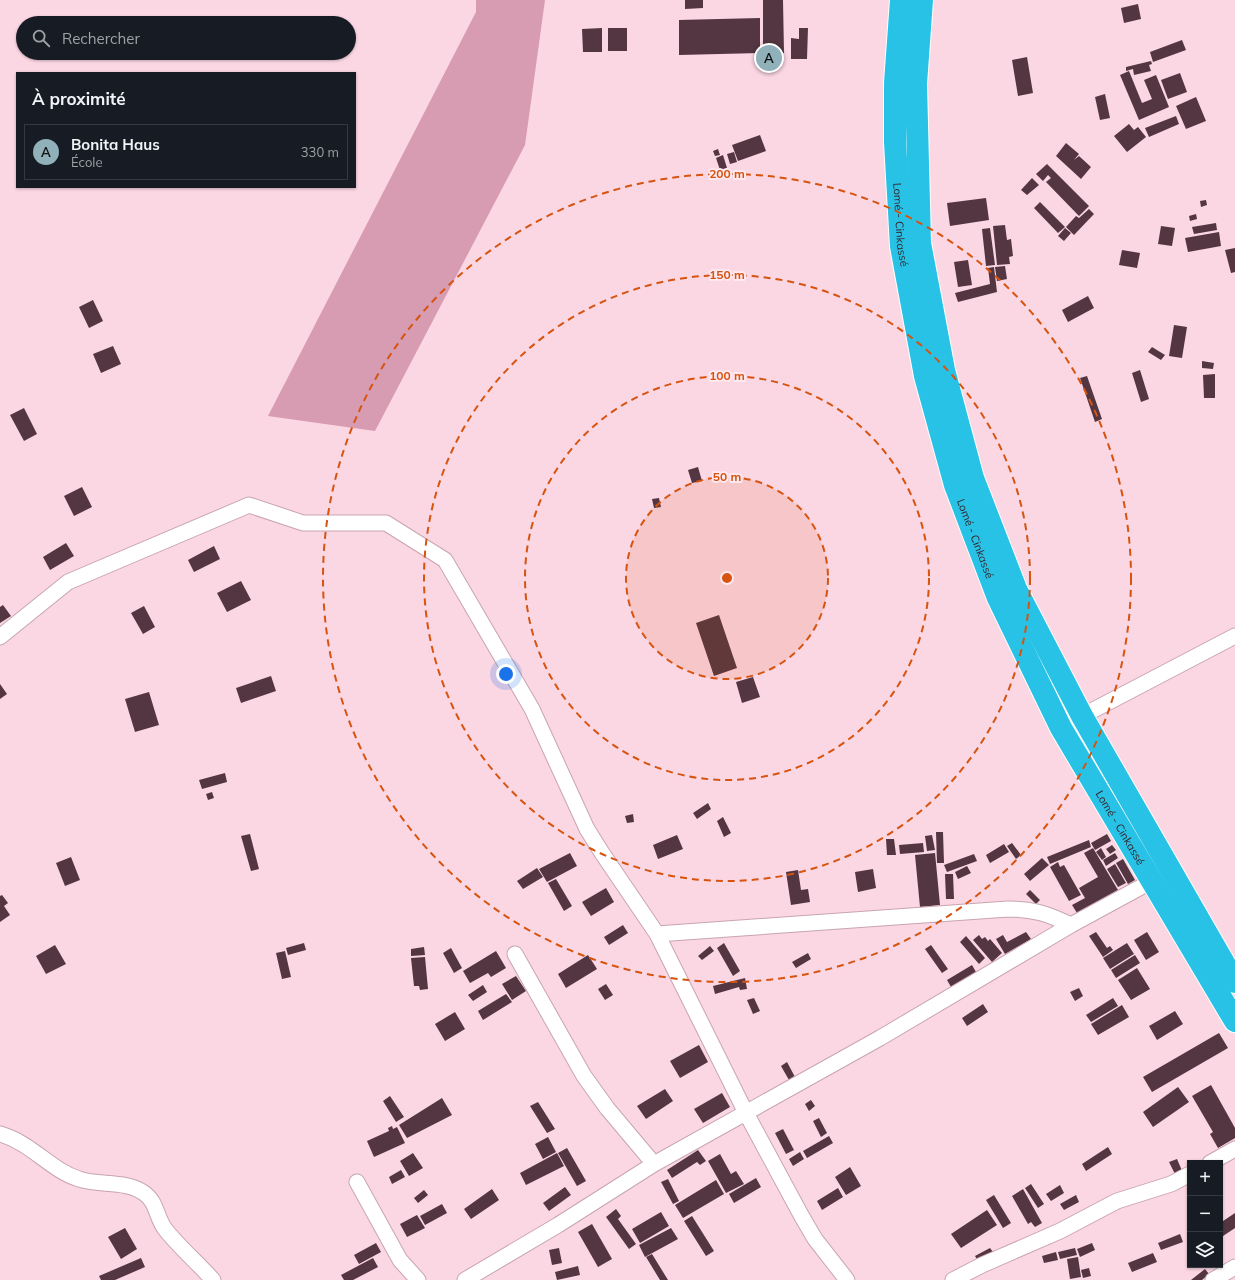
<!DOCTYPE html>
<html lang="fr">
<head>
<meta charset="utf-8">
<style>
	:root { --surface:#171b24; --page:#20242c; --text:#f1f3f6; --muted:#9ea1a6; --line:#363941; --accent:#90b0ba }
	body { margin:0; font-family:Mulish,sans-serif; background:var(--page); color:var(--text) }
	.controls { position:absolute; right:12px; bottom:12px; display:grid; overflow:hidden; border-radius:0px; box-shadow:0 1px 3px #0004 }
	.controls button { width:36px; height:36px; display:grid; place-items:center; padding:0; border:0; border-bottom:1px solid var(--line); background:var(--surface); color:var(--text); font:20px sans-serif }
	.you { position:absolute; left:506px; top:674px; width:14px; height:14px; margin:-10px; border:3px solid #fff; border-radius:50%; background:#1a73e8; box-shadow:0 0 0 6px #1a73e833 }
	.badge { display:grid; place-items:center; width:26px; height:26px; border-radius:50%; background:var(--accent); color:#111; font-size:13px; font-weight:700 }
	.pin { position:absolute; translate:-50% -50%; border:2px solid #fff; box-shadow:0 1px 4px #0006 }
	.list { margin:0; padding:0; list-style:none }
	h2 { display:flex; justify-content:space-between; align-items:center; height:52px; margin:0; padding:0 16px; font-size:17px }
	h2 small { font-size:13px; font-weight:400; color:var(--muted) }
	.list li { display:grid; grid-template-columns:26px 1fr auto; gap:12px; align-items:center; box-sizing:border-box; height:56px; margin:0 8px 8px; padding:0 8px; border:1px solid var(--line); border-radius:0px }
	.list b { display:block; font-size:15px; white-space:nowrap }
	.list p { margin:0; font-size:13px; white-space:nowrap; color:var(--muted) }
	.list em { font-size:13px; font-style:normal; color:var(--muted) }
	.icon { flex:none; width:22px; height:22px; fill:none; stroke:currentColor; stroke-width:2; stroke-linecap:round; stroke-linejoin:round }
	.map { position:relative; flex:none; width:1235px; height:1280px; overflow:hidden }
	.search { position:absolute; background:var(--surface); box-shadow:0 1px 3px #0004; left:16px; top:16px; width:340px; height:44px; display:flex; align-items:center; gap:10px; box-sizing:border-box; padding:0 14px; border-radius:22px; color:var(--muted); font-size:15px }
	.panel { position:absolute; background:var(--surface); box-shadow:0 1px 3px #0004; left:16px; top:72px; width:340px; height:116px; border-radius:0px }
	.map>svg:first-child { display:block }
	.forest { fill:#d79bb2 }
	.building { fill:#533641 }
	.lines { fill:none; stroke-linecap:round; stroke-linejoin:round }
	.street-casing { stroke:#c8a5b1; stroke-width:17 }
	.highway-casing { stroke:#fff; stroke-width:24 }
	.street { stroke:#fff; stroke-width:15 }
	.highway { stroke:#28c2e6; stroke-width:22 }
	.ring { fill:none; stroke:#d6540f; stroke-width:2; stroke-dasharray:7 5 }
	.labels { text-anchor:middle; dominant-baseline:central; stroke-width:4; stroke-linejoin:round; paint-order:stroke }
	.street-label { font-size:11px; fill:#34262b; stroke:#ffe8ef }
	.centre { fill:#d6540f; stroke:#ffe8ef; stroke-width:2 }
	.ring-label { font-size:12px; text-anchor:middle; font-weight:bold; fill:#d6540f; stroke:#ffe8ef; stroke-width:4; stroke-linejoin:round; paint-order:stroke }
</style>
</head>
<body>
<div class="map">
<svg width="1235" height="1280" viewBox="0 0 1235 1280">
	<rect width="100%" height="100%" fill="#fbd6e3"/>
	<path class="forest" d="M 476,0 L 545,0 L 525,145 L 375,431 L 268,416 L 476,12 Z"/>
	<path class="building" d="M 685,0 L 703,0 L 703,8 L 685,9 Z
		M 763,0 L 783,0 L 784,53 L 763,53 Z
		M 1138,4 L 1141,19 L 1124,23 L 1121,8 Z
		M 760,18 L 760,53 L 679,55 L 679,20 Z
		M 602,28 L 602,52 L 583,52 L 582,29 Z
		M 608,28 L 627,28 L 627,51 L 608,51 Z
		M 799,28 L 808,28 L 807,59 L 791,59 L 791,38 L 799,39 Z
		M 1182,40 L 1186,50 L 1153,62 L 1150,52 Z
		M 1027,57 L 1033,93 L 1018,96 L 1012,60 Z
		M 1151,61 L 1152,64 L 1149,65 L 1151,71 L 1134,75 L 1133,69 L 1126,71 L 1126,67 Z
		M 1129,71 L 1142,103 L 1152,99 L 1144,80 L 1156,75 L 1169,107 L 1139,120 L 1120,75 Z
		M 1180,73 L 1187,92 L 1168,99 L 1161,80 Z
		M 1105,94 L 1110,118 L 1100,120 L 1095,97 Z
		M 1196,97 L 1206,121 L 1186,129 L 1176,106 Z
		M 1176,116 L 1179,124 L 1149,137 L 1145,128 Z
		M 1129,124 L 1134,130 L 1138,127 L 1146,137 L 1127,152 L 1114,136 Z
		M 760,135 L 766,151 L 738,161 L 732,145 Z
		M 1066,143 L 1079,154 L 1074,160 L 1079,156 L 1091,167 L 1081,179 L 1056,156 Z
		M 718,149 L 720,155 L 715,156 L 713,151 Z
		M 734,152 L 737,162 L 730,164 L 727,154 Z
		M 723,155 L 727,168 L 720,170 L 716,158 Z
		M 1047,164 L 1089,206 L 1079,216 L 1046,182 L 1051,178 L 1048,175 L 1043,181 L 1036,174 Z
		M 1032,178 L 1039,185 L 1027,195 L 1021,190 Z
		M 986,198 L 989,220 L 950,226 L 947,203 Z
		M 1206,200 L 1207,205 L 1201,207 L 1200,201 Z
		M 1040,202 L 1065,227 L 1058,233 L 1034,208 Z
		M 1089,209 L 1094,214 L 1074,235 L 1066,227 L 1076,216 L 1079,218 Z
		M 1196,214 L 1197,219 L 1190,221 L 1189,216 Z
		M 1216,223 L 1217,230 L 1194,234 L 1192,227 Z
		M 1005,225 L 1007,240 L 1011,239 L 1013,256 L 1009,257 L 1010,264 L 997,265 L 993,226 Z
		M 1161,226 L 1175,228 L 1172,246 L 1158,244 Z
		M 990,228 L 995,265 L 986,266 L 982,229 Z
		M 1065,228 L 1071,233 L 1064,241 L 1058,236 Z
		M 1219,232 L 1221,246 L 1188,252 L 1185,238 Z
		M 1235,248 L 1235,272 L 1231,273 L 1225,250 Z
		M 1122,250 L 1140,253 L 1137,268 L 1119,265 Z
		M 968,260 L 972,285 L 958,287 L 954,262 Z
		M 1005,266 L 1007,279 L 997,281 L 995,267 Z
		M 994,267 L 997,292 L 958,302 L 955,293 L 990,284 L 988,268 Z
		M 1088,296 L 1094,308 L 1068,322 L 1062,310 Z
		M 93,300 L 103,321 L 89,328 L 79,307 Z
		M 1174,325 L 1187,327 L 1182,358 L 1169,356 Z
		M 113,346 L 121,364 L 101,373 L 93,354 Z
		M 1152,347 L 1165,355 L 1161,360 L 1148,352 Z
		M 1202,361 L 1214,363 L 1213,369 L 1202,368 Z
		M 1140,370 L 1149,399 L 1141,402 L 1132,373 Z
		M 1215,374 L 1215,398 L 1204,398 L 1203,375 Z
		M 1087,376 L 1102,419 L 1095,422 L 1080,378 Z
		M 24,408 L 37,434 L 24,441 L 10,415 Z
		M 698,467 L 702,481 L 692,483 L 688,470 Z
		M 82,487 L 92,507 L 74,516 L 64,496 Z
		M 659,498 L 661,507 L 654,508 L 652,499 Z
		M 66,543 L 74,556 L 50,570 L 43,557 Z
		M 214,546 L 220,559 L 194,572 L 188,560 Z
		M 241,581 L 251,600 L 227,612 L 217,593 Z
		M 3,605 L 11,616 L 0,623 L 0,607 Z
		M 144,606 L 155,627 L 143,634 L 131,613 Z
		M 719,615 L 737,668 L 714,676 L 696,623 Z
		M 271,676 L 276,691 L 241,703 L 236,688 Z
		M 753,677 L 760,697 L 742,703 L 736,682 Z
		M 0,684 L 7,694 L 0,699 Z
		M 149,692 L 159,725 L 135,732 L 125,699 Z
		M 225,773 L 227,782 L 202,789 L 199,780 Z
		M 212,792 L 214,798 L 208,800 L 206,794 Z
		M 708,803 L 711,809 L 697,819 L 693,813 Z
		M 633,814 L 634,822 L 627,823 L 625,816 Z
		M 723,817 L 731,833 L 724,837 L 717,821 Z
		M 936,832 L 943,832 L 944,863 L 937,863 Z
		M 250,834 L 259,869 L 251,871 L 241,836 Z
		M 1107,834 L 1111,841 L 1095,850 L 1091,843 Z
		M 677,835 L 683,849 L 658,859 L 653,845 Z
		M 932,835 L 935,850 L 927,851 L 925,836 Z
		M 886,839 L 894,839 L 896,855 L 887,855 Z
		M 1089,840 L 1091,847 L 1050,864 L 1047,857 Z
		M 923,843 L 924,852 L 900,854 L 899,845 Z
		M 1012,843 L 1021,855 L 1016,859 L 1007,846 Z
		M 1004,844 L 1009,852 L 990,863 L 986,855 Z
		M 1112,845 L 1116,850 L 1110,854 L 1106,849 Z
		M 1093,848 L 1118,890 L 1077,913 L 1072,905 L 1085,898 L 1079,888 L 1098,877 L 1084,853 Z
		M 1101,848 L 1106,857 L 1102,860 L 1096,852 Z
		M 570,853 L 577,866 L 547,882 L 539,869 Z
		M 935,853 L 940,905 L 920,907 L 915,855 Z
		M 1115,853 L 1118,858 L 1106,866 L 1103,860 Z
		M 974,854 L 977,861 L 947,872 L 944,865 Z
		M 71,857 L 80,880 L 65,886 L 56,863 Z
		M 1042,858 L 1049,865 L 1030,881 L 1024,874 Z
		M 1123,859 L 1135,880 L 1128,884 L 1116,863 Z
		M 1058,862 L 1060,867 L 1064,865 L 1081,895 L 1069,901 L 1050,867 Z
		M 1115,864 L 1126,883 L 1118,887 L 1107,869 Z
		M 967,866 L 971,873 L 958,879 L 955,872 Z
		M 537,868 L 543,877 L 523,889 L 517,881 Z
		M 873,869 L 876,888 L 858,892 L 855,872 Z
		M 798,870 L 801,890 L 808,889 L 810,902 L 791,905 L 786,872 Z
		M 945,874 L 953,874 L 954,899 L 946,899 Z
		M 556,879 L 572,906 L 564,911 L 548,883 Z
		M 606,888 L 614,902 L 591,916 L 582,902 Z
		M 1030,890 L 1040,900 L 1036,904 L 1026,894 Z
		M 2,895 L 8,903 L 4,906 L 10,915 L 0,922 L 0,896 Z
		M 623,925 L 628,933 L 609,945 L 604,937 Z
		M 1026,932 L 1031,939 L 1005,954 L 996,939 L 1003,935 L 1007,942 Z
		M 1096,932 L 1107,948 L 1110,946 L 1113,950 L 1103,957 L 1089,936 Z
		M 1147,932 L 1159,952 L 1146,960 L 1134,940 Z
		M 979,935 L 982,939 L 985,937 L 988,941 L 990,939 L 1002,953 L 992,962 L 973,940 Z
		M 966,936 L 985,958 L 979,964 L 960,942 Z
		M 304,943 L 306,950 L 288,955 L 286,948 Z
		M 724,943 L 740,971 L 733,976 L 717,948 Z
		M 1127,943 L 1134,954 L 1110,969 L 1103,958 Z
		M 55,945 L 66,964 L 46,974 L 36,956 Z
		M 931,945 L 948,969 L 942,973 L 925,949 Z
		M 710,946 L 714,951 L 702,960 L 698,956 Z
		M 424,947 L 425,955 L 411,956 L 411,949 Z
		M 451,948 L 462,968 L 454,973 L 443,953 Z
		M 285,951 L 291,977 L 282,979 L 276,953 Z
		M 496,951 L 506,968 L 491,977 L 488,973 L 470,983 L 463,971 Z
		M 808,953 L 811,959 L 796,968 L 792,962 Z
		M 588,955 L 597,969 L 566,988 L 558,974 Z
		M 1135,955 L 1140,963 L 1116,978 L 1111,970 Z
		M 425,957 L 428,989 L 420,990 L 419,986 L 414,986 L 411,958 Z
		M 972,965 L 976,972 L 951,987 L 947,980 Z
		M 1137,968 L 1150,989 L 1131,1000 L 1118,980 Z
		M 516,976 L 526,991 L 512,1000 L 502,984 Z
		M 745,978 L 747,989 L 740,990 L 739,987 L 715,994 L 713,986 Z
		M 606,984 L 613,995 L 605,1000 L 598,989 Z
		M 483,985 L 487,992 L 473,1001 L 468,995 Z
		M 1079,988 L 1083,996 L 1075,1001 L 1070,992 Z
		M 506,994 L 512,1002 L 483,1020 L 478,1011 Z
		M 754,998 L 760,1011 L 753,1014 L 747,1000 Z
		M 1113,998 L 1118,1006 L 1091,1022 L 1086,1015 Z
		M 983,1004 L 988,1012 L 967,1026 L 962,1018 Z
		M 1122,1005 L 1129,1017 L 1098,1035 L 1091,1024 Z
		M 1175,1011 L 1183,1024 L 1157,1040 L 1149,1026 Z
		M 455,1012 L 465,1029 L 445,1041 L 435,1024 Z
		M 1219,1033 L 1228,1048 L 1152,1092 L 1143,1077 Z
		M 699,1045 L 708,1062 L 680,1078 L 670,1061 Z
		M 787,1062 L 795,1077 L 789,1080 L 781,1066 Z
		M 1211,1085 L 1235,1128 L 1235,1138 L 1218,1148 L 1210,1134 L 1213,1132 L 1192,1096 Z
		M 1178,1087 L 1189,1102 L 1153,1127 L 1143,1112 Z
		M 665,1089 L 673,1101 L 646,1119 L 637,1106 Z
		M 722,1093 L 730,1107 L 703,1123 L 694,1109 Z
		M 390,1096 L 404,1117 L 396,1122 L 383,1101 Z
		M 442,1098 L 452,1115 L 407,1138 L 399,1125 Z
		M 811,1100 L 815,1106 L 809,1111 L 805,1104 Z
		M 538,1102 L 555,1129 L 547,1133 L 530,1106 Z
		M 819,1118 L 827,1133 L 821,1137 L 813,1121 Z
		M 392,1126 L 393,1129 L 397,1127 L 405,1143 L 374,1157 L 367,1141 L 389,1131 L 388,1128 Z
		M 783,1129 L 794,1150 L 786,1154 L 775,1133 Z
		M 829,1136 L 833,1143 L 807,1158 L 803,1151 Z
		M 548,1137 L 556,1152 L 543,1159 L 535,1144 Z
		M 1108,1147 L 1112,1154 L 1086,1171 L 1082,1164 Z
		M 567,1148 L 586,1181 L 577,1186 L 558,1153 Z
		M 698,1150 L 706,1161 L 700,1165 L 697,1162 L 672,1178 L 667,1170 Z
		M 800,1152 L 804,1159 L 793,1166 L 789,1159 Z
		M 413,1153 L 423,1168 L 409,1176 L 400,1161 Z
		M 557,1153 L 564,1166 L 526,1185 L 520,1173 Z
		M 720,1154 L 731,1174 L 736,1171 L 744,1184 L 726,1193 L 708,1161 Z
		M 1177,1159 L 1183,1173 L 1176,1176 L 1169,1162 Z
		M 850,1167 L 861,1186 L 846,1195 L 835,1177 Z
		M 401,1170 L 405,1177 L 392,1184 L 389,1177 Z
		M 756,1178 L 761,1187 L 734,1203 L 729,1194 Z
		M 668,1179 L 679,1201 L 673,1204 L 661,1182 Z
		M 716,1180 L 724,1194 L 683,1218 L 675,1205 Z
		M 1031,1184 L 1044,1204 L 1038,1208 L 1025,1188 Z
		M 1060,1185 L 1064,1193 L 1051,1201 L 1046,1194 Z
		M 565,1187 L 571,1195 L 549,1211 L 543,1203 Z
		M 838,1188 L 843,1197 L 822,1210 L 817,1201 Z
		M 492,1189 L 499,1200 L 471,1219 L 464,1209 Z
		M 1023,1189 L 1042,1223 L 1035,1227 L 1031,1222 L 1028,1224 L 1012,1196 Z
		M 424,1190 L 428,1195 L 418,1203 L 414,1198 Z
		M 994,1195 L 1011,1223 L 1003,1228 L 986,1200 Z
		M 1076,1195 L 1079,1202 L 1064,1210 L 1060,1204 Z
		M 442,1204 L 447,1213 L 425,1225 L 420,1216 Z
		M 616,1209 L 621,1216 L 618,1219 L 636,1244 L 629,1249 L 606,1217 Z
		M 987,1210 L 997,1225 L 961,1248 L 951,1234 Z
		M 661,1212 L 669,1226 L 640,1243 L 632,1229 Z
		M 1235,1213 L 1235,1228 L 1220,1238 L 1220,1223 Z
		M 417,1215 L 425,1228 L 407,1237 L 400,1224 Z
		M 692,1216 L 714,1251 L 706,1256 L 684,1221 Z
		M 592,1224 L 612,1259 L 598,1267 L 578,1232 Z
		M 125,1228 L 137,1249 L 121,1259 L 108,1237 Z
		M 671,1228 L 678,1239 L 645,1257 L 639,1245 Z
		M 1180,1234 L 1183,1242 L 1161,1250 L 1158,1243 Z
		M 376,1243 L 381,1252 L 359,1264 L 354,1255 Z
		M 1092,1243 L 1095,1250 L 1080,1257 L 1077,1249 Z
		M 559,1248 L 562,1263 L 552,1265 L 549,1250 Z
		M 990,1248 L 993,1252 L 978,1261 L 975,1256 Z
		M 1075,1248 L 1077,1255 L 1060,1259 L 1058,1252 Z
		M 1056,1252 L 1058,1260 L 1044,1263 L 1042,1256 Z
		M 1153,1253 L 1157,1262 L 1132,1272 L 1128,1263 Z
		M 652,1254 L 668,1280 L 660,1280 L 646,1257 Z
		M 1078,1257 L 1081,1277 L 1070,1279 L 1067,1259 Z
		M 141,1258 L 145,1267 L 115,1280 L 101,1280 L 99,1276 Z
		M 373,1258 L 378,1267 L 353,1280 L 344,1280 L 341,1275 Z
		M 578,1266 L 580,1275 L 557,1280 L 555,1272 Z
		M 1089,1268 L 1091,1276 L 1083,1278 L 1081,1270 Z
		M 1205,1269 L 1209,1274 L 1202,1280 L 1191,1280 Z"/>
	<g class="lines">
		<defs>
			<path id="street" d="M 0,637 L 68,582 L 249,505 L 303,523 L 386,523 L 445,560 L 532,709 L 587,829 L 602,853 L 657,934 L 746,1113 L 801,1215 L 815,1239 L 847,1280
				M 1082,716 L 1235,636
				M 657,934 L 1008,909 C 1034,909 1048,914 1071,925
				M 515,954 L 584,1076 L 607,1108 L 654,1164
				M 0,1134 C 32,1143 50,1170 79,1179 C 99,1186 126,1180 144,1193 C 157,1202 156,1217 165,1229 C 179,1247 198,1263 213,1280
				M 1210,1163 L 1235,1149
				M 357,1182 L 400,1260 L 418,1280
				M 465,1280 L 558,1225 L 654,1164 L 880,1038 L 1071,925 L 1152,881
				M 953,1280 L 982,1265 L 1060,1231 L 1117,1201 L 1171,1184 L 1190,1174
				M 1213,1280 L 1235,1267"/>
			<g id="highway">
				<path id="s1" d="M 901,0 L 895,83 L 895,142 L 901,246 L 925,376 L 955,485 L 998,598 L 1061,728 L 1235,1021"/>
				<path d="M 922,0 L 916,84 L 920,243 L 944,370 L 973,478 L 1016,589 L 1082,716 L 1235,982"/>
			</g>
		</defs>
		<use href="#street" class="street-casing"/>
		<use href="#highway" class="highway-casing"/>
		<use href="#street" class="street"/>
		<use href="#highway" class="highway"/>
	</g>
	<circle cx="727" cy="578" r="101" fill="#d6540f" fill-opacity=".12"/>
	<g class="ring">
		<circle cx="727" cy="578" r="101"/>
		<circle cx="727" cy="578" r="202"/>
		<circle cx="727" cy="578" r="303"/>
		<circle cx="727" cy="578" r="404"/>
	</g>
	<g class="labels">
		<g class="street-label">
			<text stroke="none"><textPath href="#s1" startOffset="225">Lomé - Cinkassé</textPath></text>
			<text stroke="none"><textPath href="#s1" startOffset="549">Lomé - Cinkassé</textPath></text>
			<text stroke="none"><textPath href="#s1" startOffset="873">Lomé - Cinkassé</textPath></text>
		</g>
	</g>
	<circle cx="727" cy="578" r="6" class="centre"/>
	<g class="ring-label">
		<text x="727" y="178">200 m</text>
		<text x="727" y="279">150 m</text>
		<text x="727" y="380">100 m</text>
		<text x="727" y="481">50 m</text>
	</g>
</svg>
<div class="controls">
<button>+</button>
<button>−</button>
<button><svg class="icon" aria-label="layers" viewBox="0 0 24 24"><path d="M12 4l9 5-9 5-9-5zM3 14l9 5 9-5"/></svg></button>
</div>
<div class="you"></div>
<div class="pin badge" style="left:769px;top:58px">A</div>
<div class="search"><svg class="icon" aria-label="search" viewBox="0 0 24 24"><circle cx="10" cy="10" r="6"/><path d="M15 15l6 6"/></svg>Rechercher</div>
<section class="panel">
<h2>À proximité<small></small></h2>
<ul class="list">
<li><span class="badge">A</span><div><b>Bonita Haus</b><p>École</p></div><em>330 m</em></li>
</ul>
</section>
</div>
</body>
</html>
